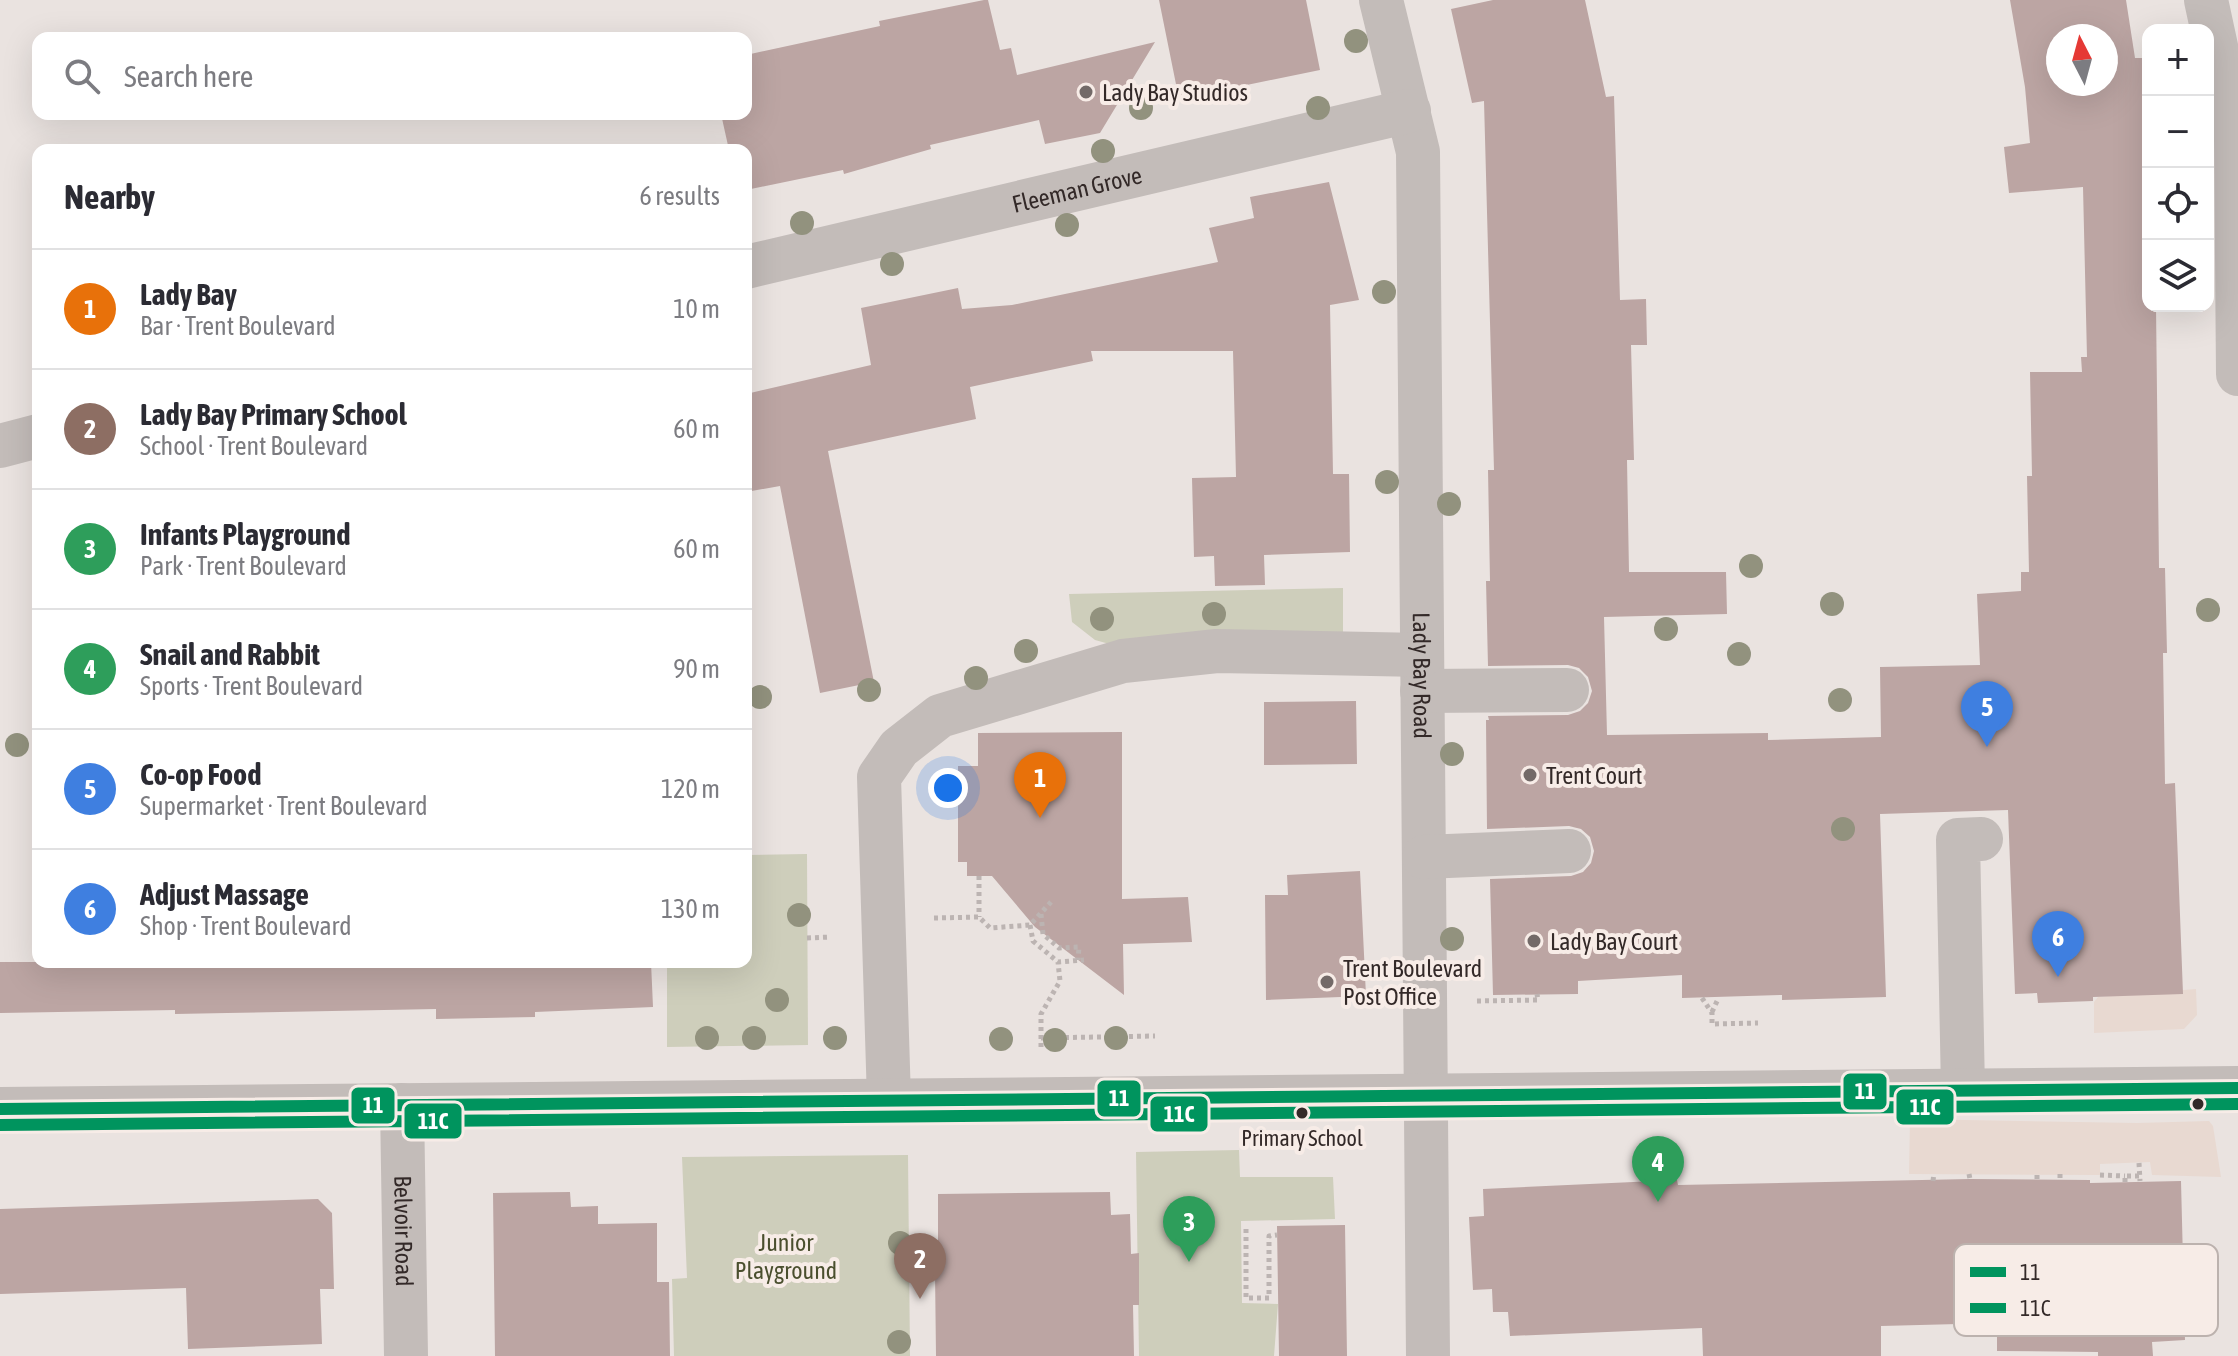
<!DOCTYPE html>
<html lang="en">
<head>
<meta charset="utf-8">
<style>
	:root { --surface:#fff; --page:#f2f2f3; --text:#2b2b33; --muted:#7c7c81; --line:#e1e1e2; --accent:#736a68 }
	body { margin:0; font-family:"Asap Condensed",sans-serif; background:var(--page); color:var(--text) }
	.controls { position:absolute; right:24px; top:24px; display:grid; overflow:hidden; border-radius:16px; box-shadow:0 8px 32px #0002 }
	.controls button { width:72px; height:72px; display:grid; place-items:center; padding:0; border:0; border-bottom:2px solid var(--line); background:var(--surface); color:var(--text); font:40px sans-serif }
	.compass { position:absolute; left:2046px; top:24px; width:72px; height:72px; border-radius:50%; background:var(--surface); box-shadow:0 8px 32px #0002; rotate:354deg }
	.you { position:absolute; left:948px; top:788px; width:28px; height:28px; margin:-20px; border:6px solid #fff; border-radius:50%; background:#1a73e8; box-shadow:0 0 0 12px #1a73e833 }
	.badge { display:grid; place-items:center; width:52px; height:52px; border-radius:50%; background:var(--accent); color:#fff; font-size:26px; font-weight:700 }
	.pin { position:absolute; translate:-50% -66px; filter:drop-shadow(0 2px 4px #0008) }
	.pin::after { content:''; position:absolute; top:42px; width:28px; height:24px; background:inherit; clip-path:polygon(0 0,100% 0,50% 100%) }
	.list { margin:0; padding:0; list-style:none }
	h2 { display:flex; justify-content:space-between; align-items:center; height:104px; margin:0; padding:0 32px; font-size:34px }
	h2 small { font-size:26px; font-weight:400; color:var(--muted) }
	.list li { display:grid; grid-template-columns:52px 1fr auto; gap:24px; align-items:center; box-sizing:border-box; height:120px; padding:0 32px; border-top:2px solid var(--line) }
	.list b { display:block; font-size:30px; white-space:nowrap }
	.list p { margin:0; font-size:26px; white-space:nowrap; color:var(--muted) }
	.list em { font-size:26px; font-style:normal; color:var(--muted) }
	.icon { flex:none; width:44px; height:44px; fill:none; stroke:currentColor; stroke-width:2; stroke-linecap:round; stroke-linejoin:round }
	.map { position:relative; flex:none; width:2238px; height:1356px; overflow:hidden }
	.search { position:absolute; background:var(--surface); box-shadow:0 8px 32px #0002; left:32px; top:32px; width:720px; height:88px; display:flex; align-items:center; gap:20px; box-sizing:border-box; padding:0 28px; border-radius:16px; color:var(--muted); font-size:30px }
	.panel { position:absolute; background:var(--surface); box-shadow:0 8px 32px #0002; left:32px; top:144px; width:720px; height:824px; border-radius:16px }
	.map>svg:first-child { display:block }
	.green { fill:#cecebb }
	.plaza { fill:#e8d9d1 }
	.building { fill:#bca5a3; fill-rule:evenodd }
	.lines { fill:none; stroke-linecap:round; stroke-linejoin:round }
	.path { stroke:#bcb4b2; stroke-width:5; stroke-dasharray:4 4; stroke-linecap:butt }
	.minor { stroke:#c3bcb9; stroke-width:44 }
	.bus-1-casing { stroke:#f7ece7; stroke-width:18 }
	.bus-2-casing { stroke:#f7ece7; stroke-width:18 }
	.bus-1 { stroke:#00945e; stroke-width:12 }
	.bus-2 { stroke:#00945e; stroke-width:12 }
	.tree { fill:#92927e }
	.poi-dot { fill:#736a68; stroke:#f7ece7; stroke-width:3 }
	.bus-dot { fill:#332928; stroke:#f7ece7; stroke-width:3 }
	.labels { text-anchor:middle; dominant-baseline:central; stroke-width:8; stroke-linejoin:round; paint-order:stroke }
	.bus-label { font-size:22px; fill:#332928; stroke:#f7ece7 }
	.poi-label { font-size:24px; fill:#332928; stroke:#f7ece7; text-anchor:start }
	.street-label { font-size:24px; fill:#332928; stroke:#f7ece7 }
	.park-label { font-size:24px; fill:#4a4f2e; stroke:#f7ece7 }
	.key { fill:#f7ece7; stroke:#bcb2ae; stroke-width:2 }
	.key-label { font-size:22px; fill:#332928 }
	.line-badge { stroke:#f7ece7; stroke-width:3 }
	.badge-label { font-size:22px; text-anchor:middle; font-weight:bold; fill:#fff }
</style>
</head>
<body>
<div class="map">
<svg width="2238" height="1356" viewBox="0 0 2238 1356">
	<rect width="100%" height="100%" fill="#eae3e0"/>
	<path class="green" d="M 1343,588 L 1343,639 L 1113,645 L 1095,640 L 1072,622 L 1069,594 Z
		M 807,854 L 808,1045 L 667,1047 L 667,962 L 746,962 L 746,855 Z
		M 1239,1150 L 1240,1177 L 1333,1177 L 1335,1219 L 1241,1221 L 1242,1303 L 1278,1304 L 1274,1356 L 1139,1356 L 1136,1152 Z
		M 908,1155 L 910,1356 L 674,1356 L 672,1279 L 687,1278 L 682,1157 Z"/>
	<path class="plaza" d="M 2196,989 L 2197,1015 L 2184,1029 L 2094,1033 L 2094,1002 L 2098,997 Z
		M 1910,1119 L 2137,1123 L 2209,1121 L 2213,1126 L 2221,1177 L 2152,1175 L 2150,1162 L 2100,1164 L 2100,1175 L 1909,1174 Z"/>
	<path class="building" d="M 984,0 L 988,0 L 1000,50 L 1011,48 L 1017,75 L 1155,42 L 1100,133 L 1045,144 L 1039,120 L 930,145 L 931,149 L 844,174 L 843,170 L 746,190 L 746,150 L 729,150 L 721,114 L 746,114 L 746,55 L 880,26 L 879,21 Z
		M 1159,0 L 1306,0 L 1320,70 L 1179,99 Z
		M 1493,0 L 1585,0 L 1606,97 L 1614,96 L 1620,300 L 1646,299 L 1647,345 L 1631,345 L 1634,460 L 1627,460 L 1629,572 L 1726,572 L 1727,614 L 1604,617 L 1607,735 L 1768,733 L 1768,740 L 1881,737 L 1880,667 L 1980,665 L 1977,594 L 2021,591 L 2021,572 L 2029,572 L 2027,476 L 2032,476 L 2030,372 L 2082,372 L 2081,357 L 2087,357 L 2083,187 L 2009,193 L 2004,147 L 2030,143 L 2025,87 L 2010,0 L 2126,0 L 2135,58 L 2143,58 L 2148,112 L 2148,306 L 2156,306 L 2159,568 L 2165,568 L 2167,653 L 2163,653 L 2165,784 L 2175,783 L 2183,994 L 2093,997 L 2093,1001 L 2038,1003 L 2037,993 L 2015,994 L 2008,810 L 1880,814 L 1886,997 L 1782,1000 L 1782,995 L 1682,998 L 1682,975 L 1578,981 L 1578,994 L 1493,995 L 1490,879 L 1571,876 L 1583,872 L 1591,863 L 1594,851 L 1590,837 L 1581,829 L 1569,826 L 1487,829 L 1486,720 L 1489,720 L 1488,716 L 1568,715 L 1580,711 L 1588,703 L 1592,691 L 1588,677 L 1579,668 L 1568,665 L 1488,666 L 1486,581 L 1490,581 L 1488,470 L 1494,470 L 1484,101 L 1472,103 L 1451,9 ZM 2058,36 L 2106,36 L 2106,84 L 2058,84 Z
		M 1329,182 L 1359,300 L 1330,305 L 1333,474 L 1349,474 L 1350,552 L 1264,555 L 1265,585 L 1215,586 L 1214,556 L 1194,557 L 1192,478 L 1236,477 L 1233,351 L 1091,351 L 1093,361 L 970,387 L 976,419 L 828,451 L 874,682 L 820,693 L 780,486 L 746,492 L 746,394 L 871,365 L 861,308 L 958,288 L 962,309 L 1012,305 L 1218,262 L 1209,228 L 1254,218 L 1250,197 Z
		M 1356,701 L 1357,764 L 1264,765 L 1264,702 Z
		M 1122,732 L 1122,899 L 1188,897 L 1192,942 L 1123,944 L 1124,995 L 1035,927 L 992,876 L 967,876 L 967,862 L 958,862 L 958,766 L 978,766 L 978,733 Z
		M 1360,871 L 1366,996 L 1266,1000 L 1265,895 L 1288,895 L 1287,875 Z
		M 0,962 L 651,962 L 653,1007 L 535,1012 L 535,1017 L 436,1019 L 436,1009 L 227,1013 L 175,1014 L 175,1010 L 0,1013 Z
		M 1970,1179 L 2090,1180 L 2090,1183 L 2181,1181 L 2185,1340 L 2152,1342 L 2153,1356 L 2098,1356 L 2098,1352 L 1997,1351 L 1997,1323 L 1881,1326 L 1881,1356 L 1703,1356 L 1702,1328 L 1510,1336 L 1508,1312 L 1493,1312 L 1492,1289 L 1473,1290 L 1469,1217 L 1484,1216 L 1483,1189 L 1677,1180 L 1678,1185 Z
		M 570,1192 L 571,1207 L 598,1206 L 598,1224 L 657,1223 L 657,1282 L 669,1282 L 670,1356 L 495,1356 L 493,1193 Z
		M 1110,1192 L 1111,1215 L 1130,1214 L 1131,1254 L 1139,1253 L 1139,1305 L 1133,1305 L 1134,1356 L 936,1356 L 935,1272 L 938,1272 L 938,1194 Z
		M 318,1199 L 332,1213 L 334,1289 L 320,1289 L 322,1344 L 188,1349 L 186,1288 L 0,1294 L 0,1209 Z
		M 1345,1225 L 1347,1356 L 1279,1356 L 1277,1226 Z"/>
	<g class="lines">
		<path class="path" d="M 979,876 L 979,917
			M 1041,914 L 1043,934 L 1059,948 L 1079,947 L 1078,960
			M 934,918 L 979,917 L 990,928 L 1030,925 L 1051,902
			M 1030,925 L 1033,941 L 1058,962 L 1084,960
			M 807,938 L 830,937
			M 1702,998 L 1712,1013 L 1712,1024 L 1758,1023
			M 1477,1001 L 1538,1000 L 1537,994
			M 1712,1012 L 1718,999
			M 1041,1038 L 1155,1036
			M 1041,1047 L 1041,1014 L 1060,981 L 1058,962
			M 2139,1163 L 2140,1181
			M 1969,1174 L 1970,1179
			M 2060,1174 L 2060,1180
			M 2100,1175 L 2125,1176
			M 2037,1179 L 2037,1174
			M 1933,1181 L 1934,1173
			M 2125,1182 L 2125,1176 L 2140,1176
			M 1246,1229 L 1246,1298 L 1269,1298 L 1269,1236 L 1277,1235"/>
		<g class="minor">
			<path id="s1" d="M 1381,0 L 1418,152 L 1428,1356"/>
			<path d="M 2206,0 L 2236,139 L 2238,374"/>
			<path id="s2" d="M 746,267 L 1409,111"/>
			<path d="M 0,446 L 38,436"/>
			<path d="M 1422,691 L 1567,690"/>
			<path d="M 1424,857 L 1569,851"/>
			<path d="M 1963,1090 L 1958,840 L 1981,839"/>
			<path d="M 889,1100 L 879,777 L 899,748 L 940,716 L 1123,661 L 1217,651 L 1422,655"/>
			<path id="s3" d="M 402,1105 L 406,1356"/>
			<path d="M 0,1109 L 2238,1088"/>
		</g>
		<defs>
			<path id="bus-1" d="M 0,1109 L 2238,1088"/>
			<path id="bus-2" d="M 0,1125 L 2238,1104"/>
		</defs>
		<use href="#bus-1" class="bus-1-casing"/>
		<use href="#bus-2" class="bus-2-casing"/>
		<use href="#bus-1" class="bus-1"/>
		<use href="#bus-2" class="bus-2"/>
	</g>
	<g class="tree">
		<circle cx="1356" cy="41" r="12"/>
		<circle cx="1141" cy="108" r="12"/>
		<circle cx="1318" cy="108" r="12"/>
		<circle cx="1103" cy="151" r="12"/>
		<circle cx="802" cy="223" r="12"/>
		<circle cx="1067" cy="225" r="12"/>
		<circle cx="892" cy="264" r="12"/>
		<circle cx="1384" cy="292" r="12"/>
		<circle cx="1387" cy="482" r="12"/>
		<circle cx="1449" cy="504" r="12"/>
		<circle cx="1751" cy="566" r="12"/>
		<circle cx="1832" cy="604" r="12"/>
		<circle cx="2208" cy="610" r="12"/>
		<circle cx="1214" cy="614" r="12"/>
		<circle cx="1102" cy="619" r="12"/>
		<circle cx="1666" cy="629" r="12"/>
		<circle cx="1026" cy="651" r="12"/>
		<circle cx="1739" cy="654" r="12"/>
		<circle cx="976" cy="678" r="12"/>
		<circle cx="869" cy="690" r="12"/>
		<circle cx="760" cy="697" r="12"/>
		<circle cx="1840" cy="700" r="12"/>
		<circle cx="17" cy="745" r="12"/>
		<circle cx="1452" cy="754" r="12"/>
		<circle cx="1843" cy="829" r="12"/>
		<circle cx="799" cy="915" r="12"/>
		<circle cx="1452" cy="939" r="12"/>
		<circle cx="777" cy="1000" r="12"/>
		<circle cx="707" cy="1038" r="12"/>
		<circle cx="754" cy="1038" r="12"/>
		<circle cx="835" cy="1038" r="12"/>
		<circle cx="1116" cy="1038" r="12"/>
		<circle cx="1001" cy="1039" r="12"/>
		<circle cx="1055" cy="1040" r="12"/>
		<circle cx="900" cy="1243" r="12"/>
		<circle cx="899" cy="1342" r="12"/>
	</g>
	<g class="poi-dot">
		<circle cx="1086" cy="92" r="8"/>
		<circle cx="1530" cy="775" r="8"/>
		<circle cx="1534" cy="941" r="8"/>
		<circle cx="1327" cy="982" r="8"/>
	</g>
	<g class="bus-dot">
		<circle cx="2198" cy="1104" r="7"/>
		<circle cx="1302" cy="1113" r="7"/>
	</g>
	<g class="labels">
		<g class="bus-label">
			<text x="1302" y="1138">Primary School</text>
		</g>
		<g class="poi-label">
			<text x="1102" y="92">Lady Bay Studios</text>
			<text x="1546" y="775">Trent Court</text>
			<text x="1550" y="941">Lady Bay Court</text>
			<text x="1343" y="968">Trent Boulevard<tspan x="1343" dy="28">Post Office</tspan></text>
		</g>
		<g class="street-label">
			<text stroke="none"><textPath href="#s2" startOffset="340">Fleeman Grove</textPath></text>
			<text stroke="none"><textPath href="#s1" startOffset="680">Lady Bay Road</textPath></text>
			<text stroke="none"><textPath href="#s3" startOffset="126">Belvoir Road</textPath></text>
		</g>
		<g class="park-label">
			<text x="786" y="1242">Junior<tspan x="786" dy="28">Playground</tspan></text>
		</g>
	</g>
	<rect x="1954" y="1244" width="264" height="92" rx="12" class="key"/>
	<rect x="1970" y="1267" width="36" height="10" fill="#00945e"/>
	<rect x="1970" y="1303" width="36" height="10" fill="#00945e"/>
	<g class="key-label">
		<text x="2020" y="1280">11</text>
		<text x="2020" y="1316">11C</text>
	</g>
	<g class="line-badge">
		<rect x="1842" y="1072" width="46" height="39" rx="8" fill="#00945e"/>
		<rect x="1096" y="1079" width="46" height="39" rx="8" fill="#00945e"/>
		<rect x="350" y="1086" width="46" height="39" rx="8" fill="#00945e"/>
		<rect x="1895" y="1088" width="60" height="38" rx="8" fill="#00945e"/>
		<rect x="1149" y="1095" width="60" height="38" rx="8" fill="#00945e"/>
		<rect x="403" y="1102" width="60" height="38" rx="8" fill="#00945e"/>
	</g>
	<g class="badge-label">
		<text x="1865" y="1099">11</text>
		<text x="1119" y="1106">11</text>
		<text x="373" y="1113">11</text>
		<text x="1925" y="1115">11C</text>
		<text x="1179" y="1122">11C</text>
		<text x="433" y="1129">11C</text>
	</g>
</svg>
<div class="controls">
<button>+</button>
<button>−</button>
<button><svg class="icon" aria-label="locate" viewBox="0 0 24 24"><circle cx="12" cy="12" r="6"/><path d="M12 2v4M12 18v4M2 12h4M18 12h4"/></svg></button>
<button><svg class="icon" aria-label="layers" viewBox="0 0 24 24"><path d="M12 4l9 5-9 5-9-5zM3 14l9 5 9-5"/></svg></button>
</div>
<svg class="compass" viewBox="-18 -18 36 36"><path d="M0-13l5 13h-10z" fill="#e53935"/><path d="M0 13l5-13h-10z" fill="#7c7c81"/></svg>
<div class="you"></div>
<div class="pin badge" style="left:1040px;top:818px;background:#e8710a">1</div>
<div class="pin badge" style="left:920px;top:1299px;background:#8d6e63">2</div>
<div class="pin badge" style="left:1189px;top:1262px;background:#2e9e5b">3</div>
<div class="pin badge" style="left:1658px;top:1202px;background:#2e9e5b">4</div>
<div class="pin badge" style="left:1987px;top:747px;background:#3f7fe0">5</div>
<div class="pin badge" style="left:2058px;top:977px;background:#3f7fe0">6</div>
<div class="search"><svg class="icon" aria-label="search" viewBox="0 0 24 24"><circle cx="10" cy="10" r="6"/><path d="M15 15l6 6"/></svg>Search here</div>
<section class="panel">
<h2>Nearby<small>6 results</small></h2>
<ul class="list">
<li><span class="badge" style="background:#e8710a">1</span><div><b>Lady Bay</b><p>Bar · Trent Boulevard</p></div><em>10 m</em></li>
<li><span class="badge" style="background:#8d6e63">2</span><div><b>Lady Bay Primary School</b><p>School · Trent Boulevard</p></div><em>60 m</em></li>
<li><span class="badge" style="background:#2e9e5b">3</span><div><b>Infants Playground</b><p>Park · Trent Boulevard</p></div><em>60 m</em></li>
<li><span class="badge" style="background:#2e9e5b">4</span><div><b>Snail and Rabbit</b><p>Sports · Trent Boulevard</p></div><em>90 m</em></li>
<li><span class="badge" style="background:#3f7fe0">5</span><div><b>Co-op Food</b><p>Supermarket · Trent Boulevard</p></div><em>120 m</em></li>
<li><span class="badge" style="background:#3f7fe0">6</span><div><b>Adjust Massage</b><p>Shop · Trent Boulevard</p></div><em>130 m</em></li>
</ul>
</section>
</div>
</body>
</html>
